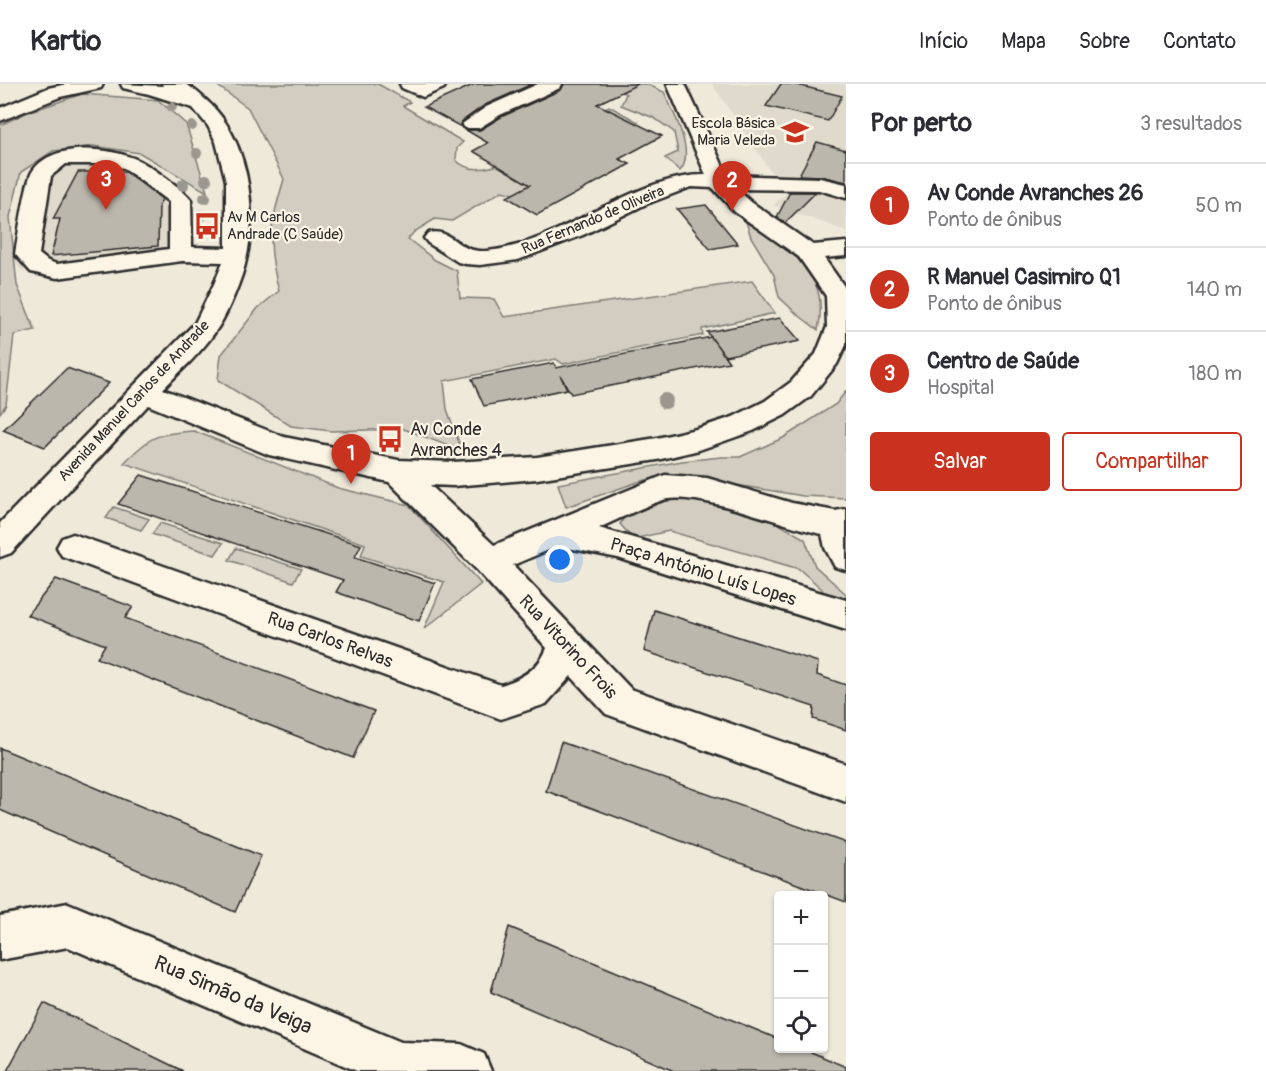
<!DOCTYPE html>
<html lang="pt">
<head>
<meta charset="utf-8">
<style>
	:root { --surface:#fff; --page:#f7f7f7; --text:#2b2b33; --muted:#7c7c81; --line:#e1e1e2; --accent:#c8321e }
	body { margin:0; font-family:Pangolin,sans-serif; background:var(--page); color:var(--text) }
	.controls { position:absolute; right:18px; bottom:18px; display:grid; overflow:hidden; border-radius:6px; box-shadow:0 2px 4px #0004 }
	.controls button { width:54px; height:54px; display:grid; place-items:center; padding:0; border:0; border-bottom:2px solid var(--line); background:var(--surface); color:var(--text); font:30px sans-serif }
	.you { position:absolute; left:560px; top:476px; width:21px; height:21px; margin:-15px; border:4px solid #fff; border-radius:50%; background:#1a73e8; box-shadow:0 0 0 9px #1a73e833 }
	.badge { display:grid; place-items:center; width:39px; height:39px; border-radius:50%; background:var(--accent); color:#fff; font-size:20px; font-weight:700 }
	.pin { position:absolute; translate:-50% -50px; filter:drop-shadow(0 2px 3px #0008) }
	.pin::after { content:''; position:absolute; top:32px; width:21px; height:18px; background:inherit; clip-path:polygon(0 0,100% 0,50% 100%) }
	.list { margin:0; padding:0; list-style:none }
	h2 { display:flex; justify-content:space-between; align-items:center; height:78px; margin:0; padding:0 24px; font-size:26px }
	h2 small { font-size:20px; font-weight:400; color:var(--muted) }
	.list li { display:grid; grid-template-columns:39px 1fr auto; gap:18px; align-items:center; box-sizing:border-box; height:84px; padding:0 24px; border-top:2px solid var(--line) }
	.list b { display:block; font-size:22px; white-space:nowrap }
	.list p { margin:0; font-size:20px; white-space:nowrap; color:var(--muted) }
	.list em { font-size:20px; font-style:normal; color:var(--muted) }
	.actions { display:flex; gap:12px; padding:18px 24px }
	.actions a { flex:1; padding:14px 0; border:2px solid var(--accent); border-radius:6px; text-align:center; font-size:21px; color:var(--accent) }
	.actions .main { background:var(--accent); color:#fff }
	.icon { flex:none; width:33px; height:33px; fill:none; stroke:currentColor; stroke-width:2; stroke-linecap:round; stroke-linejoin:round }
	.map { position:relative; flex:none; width:846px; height:987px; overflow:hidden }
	header { display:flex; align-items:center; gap:36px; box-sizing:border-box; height:84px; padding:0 30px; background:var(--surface); border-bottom:2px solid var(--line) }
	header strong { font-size:28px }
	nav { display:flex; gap:33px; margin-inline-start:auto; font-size:21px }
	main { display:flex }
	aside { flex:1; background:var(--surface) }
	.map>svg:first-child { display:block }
	.built { fill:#e0dacc }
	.green { fill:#d2cdc0; stroke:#7e7c76; stroke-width:1.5 }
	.building { fill:#bcb7ac; stroke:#2b2b2b; stroke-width:1.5 }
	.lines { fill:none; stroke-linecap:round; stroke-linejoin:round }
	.minor-casing { stroke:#2b2b2b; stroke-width:5 }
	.minor { fill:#fcf5e5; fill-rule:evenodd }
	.tree { fill:#9a978e }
	.labels { text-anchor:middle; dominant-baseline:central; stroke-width:4.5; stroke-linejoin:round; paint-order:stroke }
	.far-poi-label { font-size:15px; fill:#2b2b2b; stroke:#fcf5e5; text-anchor:end }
	.far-street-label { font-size:15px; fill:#2b2b2b; stroke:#fcf5e5 }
	.poi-label { font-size:18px; fill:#2b2b2b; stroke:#fcf5e5; text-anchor:start }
	.street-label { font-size:18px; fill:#2b2b2b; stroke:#fcf5e5 }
	.near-street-label { font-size:21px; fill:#2b2b2b; stroke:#fcf5e5 }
</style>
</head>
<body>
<header>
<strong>Kartio</strong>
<nav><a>Início</a><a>Mapa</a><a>Sobre</a><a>Contato</a></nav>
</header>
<main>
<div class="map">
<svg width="846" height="987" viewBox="0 0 846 987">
	<rect width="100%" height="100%" fill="#efe9da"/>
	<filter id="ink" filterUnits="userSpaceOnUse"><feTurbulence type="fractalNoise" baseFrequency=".0167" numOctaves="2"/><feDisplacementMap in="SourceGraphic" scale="12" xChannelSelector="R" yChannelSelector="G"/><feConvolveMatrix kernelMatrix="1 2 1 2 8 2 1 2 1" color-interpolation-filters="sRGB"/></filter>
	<g filter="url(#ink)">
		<path class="built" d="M 712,0 L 846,0 L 846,147 L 773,121 L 786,110 Z
			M 69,69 L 133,72 L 192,112 L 190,149 L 195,158 L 171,180 L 54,194 L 33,191 L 20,185 L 13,175 L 25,98 L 31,87 L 55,71 Z"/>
		<path class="green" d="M 215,0 L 378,0 L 410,18 L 403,22 L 463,58 L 457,64 L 456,76 C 478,100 522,69 545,58 L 543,52 L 609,22 L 638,38 L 592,62 L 517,111 L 502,107 L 452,137 L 435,135 L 414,148 L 408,155 L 435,176 L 457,187 L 460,214 L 494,215 L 504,233 L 752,197 L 775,229 L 702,245 L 703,251 L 563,280 L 556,275 L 444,297 L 447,325 L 462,367 L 404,345 L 331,347 L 291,342 L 218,296 L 221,271 L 258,224 L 279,207 C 266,157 270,143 284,95 L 248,24 Z
			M 606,0 L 646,0 L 664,8 C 673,27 696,70 680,87 L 665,74 L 678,68 L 674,48 L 654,34 L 621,21 L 626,10 Z
			M 82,10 L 158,16 L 186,40 L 207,108 L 140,69 L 93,62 L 53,67 L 21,88 L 10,133 L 17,201 L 35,246 L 14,251 L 6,321 L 0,329 L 0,41 L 26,29 Z
			M 746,138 C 789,166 831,187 818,246 L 797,230 L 779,213 L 774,191 L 751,153 Z
			M 846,307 L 846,414 L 803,412 L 671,390 L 638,398 L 566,423 L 558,400 L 682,377 L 722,373 L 740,373 L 783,354 L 836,320 Z
			M 194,347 L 338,404 L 409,421 L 481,500 L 424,545 L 444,498 L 361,472 L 365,460 L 124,379 C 150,352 157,349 194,347 Z
			M 699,415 L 772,436 L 805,455 L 815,482 L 846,510 L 846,520 L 822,513 L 822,505 L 799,485 L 669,447 L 633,455 L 620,440 L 629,426 L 662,416 Z
			M 114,423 L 149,435 L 141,446 L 106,434 Z
			M 160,439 L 223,459 L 215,471 L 152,450 Z
			M 236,464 L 301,485 L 293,498 L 229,476 Z"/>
		<path class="building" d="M 475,0 L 532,0 L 485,21 L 461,38 L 463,44 L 424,23 Z
			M 564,0 L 638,0 L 597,20 L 662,52 L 619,75 L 630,80 L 537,131 L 507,113 L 530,101 L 473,67 L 488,59 L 466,46 L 480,46 L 501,33 L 561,6 Z
			M 781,0 L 793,0 L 842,12 L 828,37 L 766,22 Z
			M 817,58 L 846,66 L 846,98 L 820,92 L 799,91 Z
			M 78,88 L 126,88 L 162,115 L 159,122 L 158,162 L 51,172 L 60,135 L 53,135 Z
			M 790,108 L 816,108 L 785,139 L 777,133 Z
			M 706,121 L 738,160 L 710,165 L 677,125 Z
			M 780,234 L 800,257 L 725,272 L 707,248 Z
			M 711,253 L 729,278 L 571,310 L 560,291 L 567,305 L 484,322 L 472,295 L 554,279 L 556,284 Z
			M 67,284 L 109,299 L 45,363 L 3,346 Z
			M 141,391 L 361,461 L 355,473 L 435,499 L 419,537 L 336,508 L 343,496 L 118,420 Z
			M 56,495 L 133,523 L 125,534 L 374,627 L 353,674 L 97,574 L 105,561 L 27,531 Z
			M 654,526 L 818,578 L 817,591 L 846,601 L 846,646 L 813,635 L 814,623 L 644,567 Z
			M 561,658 L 846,759 L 846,818 L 546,707 Z
			M 0,664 L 261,772 L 235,828 L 0,726 Z
			M 509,843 L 778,955 L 778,964 L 802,964 L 846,983 L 846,987 L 674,987 L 491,908 Z
			M 44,919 L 183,987 L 7,987 Z"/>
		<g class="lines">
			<defs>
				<path id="minor" d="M 67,0 L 103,0 L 101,4 L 60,13 L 0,37 L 0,24 L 48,4 Z
					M 121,0 L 163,2 L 162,0 C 168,0 178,0 184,0 C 193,3 200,11 206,16 C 253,57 261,144 239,199 C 233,215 225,234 215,248 C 201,269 180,287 163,305 L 284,353 L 398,376 L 453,378 L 537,373 L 657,354 L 696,345 L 733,333 L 765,317 L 791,298 L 816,270 L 827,243 L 826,212 L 799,173 L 735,128 L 713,104 L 691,103 L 644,121 L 583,151 L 518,176 L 480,181 L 466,180 L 458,178 L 428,159 L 424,154 L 428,149 C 448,144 456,162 473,166 C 484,169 503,165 514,162 C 574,146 644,90 706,91 L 667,0 L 685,0 L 727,91 L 820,94 L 846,100 L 846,114 L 819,106 L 737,105 L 751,118 L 813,161 L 846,158 L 846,172 L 824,174 L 846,205 L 846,261 L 837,280 L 811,312 L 785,331 L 753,347 L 699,366 L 657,376 L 537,395 L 453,402 L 430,401 L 494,461 L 665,391 L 707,394 L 792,419 L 835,427 L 846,425 L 846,486 L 835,483 L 825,464 L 822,450 C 780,441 706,410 668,415 C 654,417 615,437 599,444 L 846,516 L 846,546 L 618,474 L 558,462 L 513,481 L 631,605 L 846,680 L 846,718 L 606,630 L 571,592 L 546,620 L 501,635 L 62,472 L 57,463 L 62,454 L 73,450 L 501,601 C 521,595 539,585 547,564 L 478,487 L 389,398 L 269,371 L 148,321 L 11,469 L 0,473 L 0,439 L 195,239 L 214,200 L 223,178 L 182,177 L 57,194 L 31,188 L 15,170 C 18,154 25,100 32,88 C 51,58 106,63 136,75 C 148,80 183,105 191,116 L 192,163 L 226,164 L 226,97 L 216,58 L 208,42 L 193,24 L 149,10 L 123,4 ZM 66,80 L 95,80 L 124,84 L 169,118 L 169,165 L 57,180 L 48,177 L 39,170 L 51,92 Z
					M 400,0 L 446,0 L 444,4 L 423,13 L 402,4 Z
					M 538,0 L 562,0 L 560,4 L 500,31 L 479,44 L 465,44 L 462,40 L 486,23 Z
					M 68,819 L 401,958 L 461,960 L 484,970 L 491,987 L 357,987 L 68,863 L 0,876 L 0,832 Z"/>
			</defs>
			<use href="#minor" class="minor-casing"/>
			<use href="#minor" class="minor"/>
		</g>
		<g class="tree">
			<circle cx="172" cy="23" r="5"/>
			<circle cx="192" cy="42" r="5"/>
			<circle cx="197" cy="69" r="5"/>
			<circle cx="206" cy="96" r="6"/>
			<circle cx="183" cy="101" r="6"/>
			<circle cx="205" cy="114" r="6"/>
			<circle cx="201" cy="132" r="6"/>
			<circle cx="665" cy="317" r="8"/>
		</g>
	</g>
	<defs>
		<symbol id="school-bare" viewBox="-9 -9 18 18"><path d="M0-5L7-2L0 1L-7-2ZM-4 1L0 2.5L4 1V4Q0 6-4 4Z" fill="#c8321e" stroke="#fcf5e5" stroke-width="2.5" paint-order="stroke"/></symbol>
		<symbol id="bus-bare" viewBox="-9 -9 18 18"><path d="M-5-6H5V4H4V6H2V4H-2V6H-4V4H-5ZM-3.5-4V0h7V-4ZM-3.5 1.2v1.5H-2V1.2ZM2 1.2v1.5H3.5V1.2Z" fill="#c8321e" stroke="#fcf5e5" stroke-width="2.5" paint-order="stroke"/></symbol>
	</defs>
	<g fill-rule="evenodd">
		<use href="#school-bare" x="776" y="29" width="38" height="38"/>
		<use href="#bus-bare" x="188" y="123" width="38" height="38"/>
		<use href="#bus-bare" x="371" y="336" width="38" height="38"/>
	</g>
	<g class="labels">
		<g class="far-poi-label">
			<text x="775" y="39">Escola Básica<tspan x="775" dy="17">Maria Veleda</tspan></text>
			<text x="227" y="133" text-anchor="start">Av M Carlos<tspan x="227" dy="17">Andrade (C Saúde)</tspan></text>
		</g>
		<g class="far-street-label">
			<text transform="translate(593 136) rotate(-23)">Rua Fernando de Oliveira</text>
			<text transform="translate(134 317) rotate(-47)">Avenida Manuel Carlos de Andrade</text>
		</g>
		<g class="poi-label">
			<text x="410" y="345">Av Conde<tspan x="410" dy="21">Avranches 4</tspan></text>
		</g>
		<g class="street-label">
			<text transform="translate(703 488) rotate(17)">Praça António Luís Lopes</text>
			<text transform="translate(330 556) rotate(20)">Rua Carlos Relvas</text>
			<text transform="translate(568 563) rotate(47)">Rua Vitorino Frois</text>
		</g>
		<g class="near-street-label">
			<text transform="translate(233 911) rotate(23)">Rua Simão da Veiga</text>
		</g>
	</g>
</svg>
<div class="controls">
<button>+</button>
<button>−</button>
<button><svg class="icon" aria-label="locate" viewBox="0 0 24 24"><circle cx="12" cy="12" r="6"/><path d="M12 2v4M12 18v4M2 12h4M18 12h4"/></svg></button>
</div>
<div class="you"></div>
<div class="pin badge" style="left:351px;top:400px">1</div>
<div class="pin badge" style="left:732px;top:127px">2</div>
<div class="pin badge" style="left:106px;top:126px">3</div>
</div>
<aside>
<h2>Por perto<small>3 resultados</small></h2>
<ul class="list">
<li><span class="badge">1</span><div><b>Av Conde Avranches 26</b><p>Ponto de ônibus</p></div><em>50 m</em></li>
<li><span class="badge">2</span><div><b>R Manuel Casimiro Q1</b><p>Ponto de ônibus</p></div><em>140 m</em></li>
<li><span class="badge">3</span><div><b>Centro de Saúde</b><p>Hospital</p></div><em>180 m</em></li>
</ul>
<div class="actions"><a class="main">Salvar</a><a>Compartilhar</a></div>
</aside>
</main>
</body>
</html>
